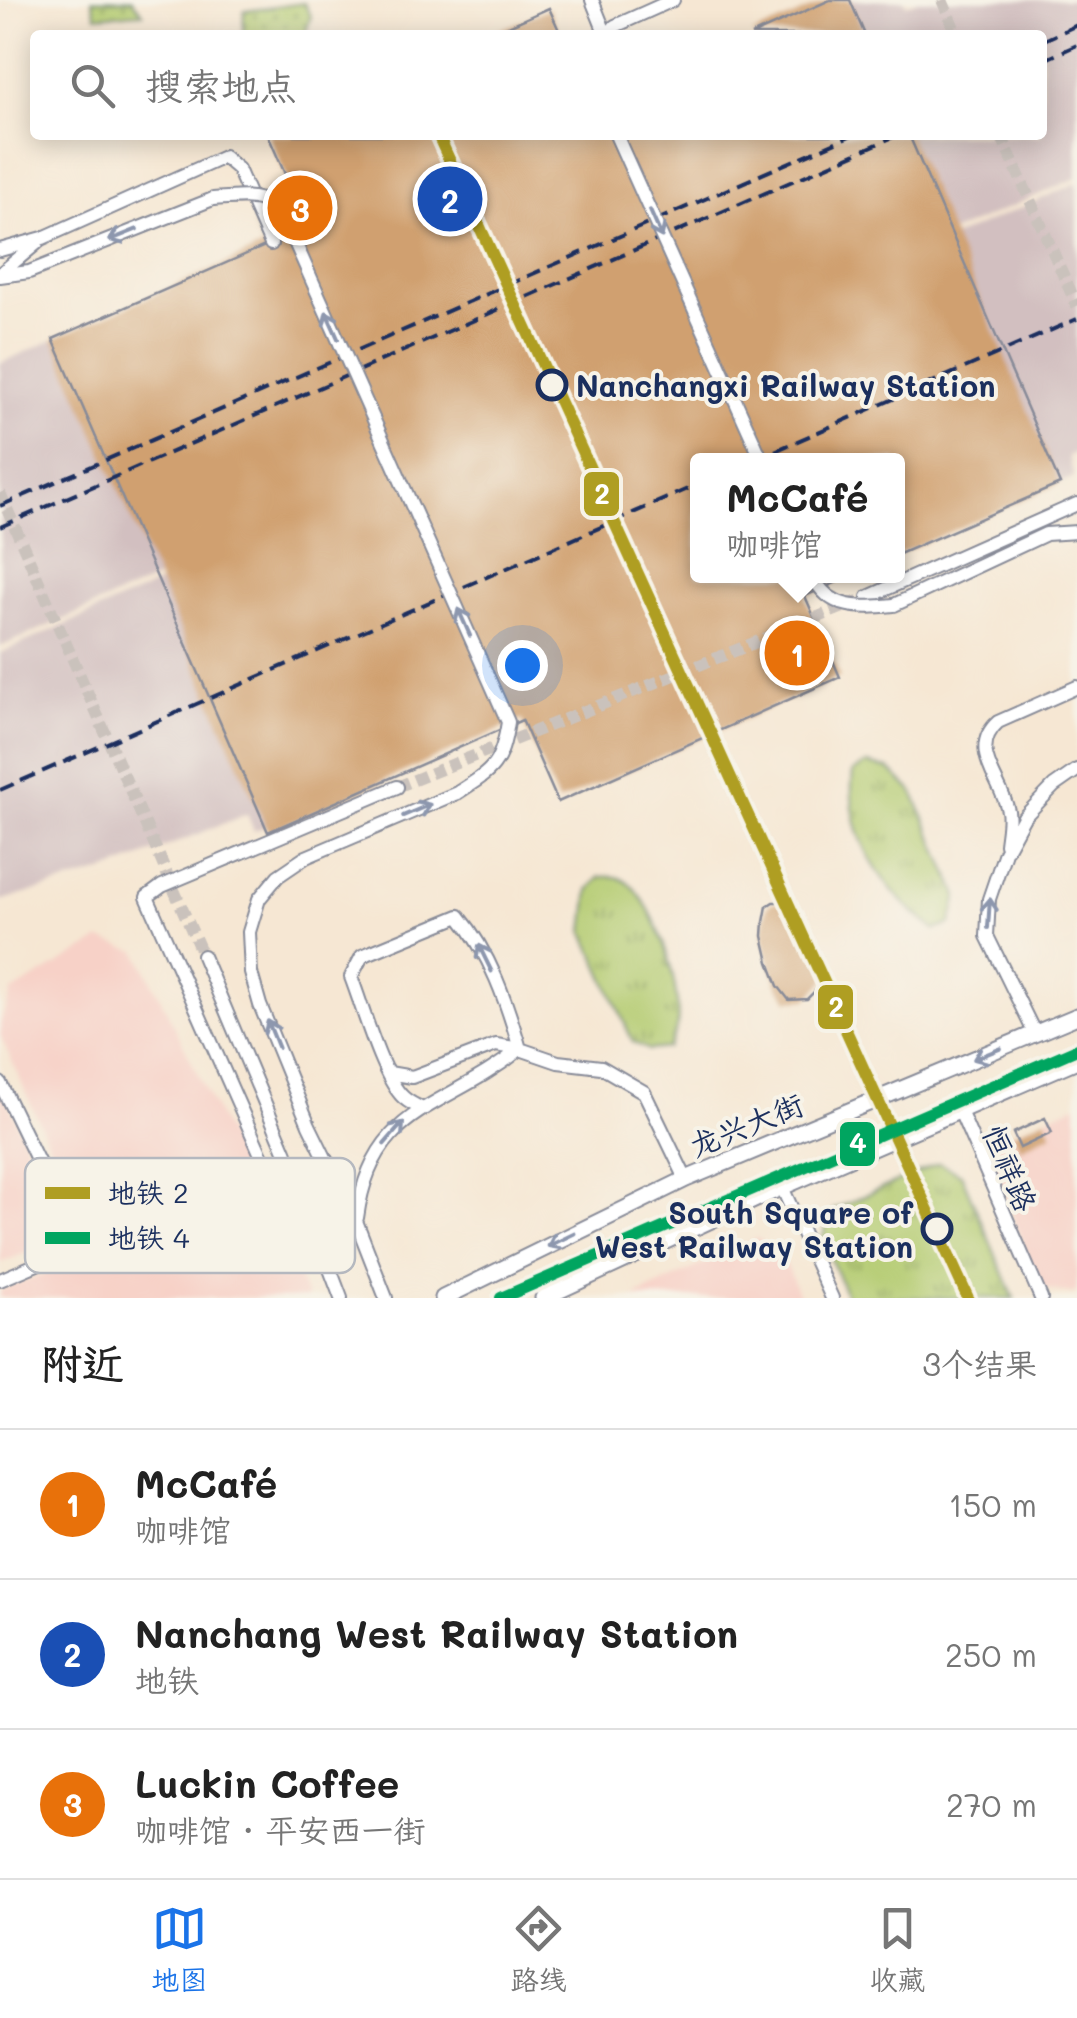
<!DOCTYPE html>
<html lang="zh">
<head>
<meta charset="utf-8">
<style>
	:root { --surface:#fff; --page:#f6f6f6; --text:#222; --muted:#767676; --line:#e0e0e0; --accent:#1a73e8 }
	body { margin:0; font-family:Mali,"LXGW WenKai TC",sans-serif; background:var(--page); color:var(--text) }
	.you { position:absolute; left:522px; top:665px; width:35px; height:35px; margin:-25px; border:8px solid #fff; border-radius:50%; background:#1a73e8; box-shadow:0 0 0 15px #1a73e833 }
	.badge { display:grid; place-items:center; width:65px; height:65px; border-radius:50%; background:var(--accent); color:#fff; font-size:32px; font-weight:700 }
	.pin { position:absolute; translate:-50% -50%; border:5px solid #fff; box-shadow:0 2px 10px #0006 }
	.popup { position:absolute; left:690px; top:453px; width:215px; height:130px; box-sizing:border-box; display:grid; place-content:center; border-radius:10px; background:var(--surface); filter:drop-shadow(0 2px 8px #0005); font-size:32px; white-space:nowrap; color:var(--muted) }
	.popup b { font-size:38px; color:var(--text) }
	.popup::after { content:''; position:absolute; left:50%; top:100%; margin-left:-20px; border:20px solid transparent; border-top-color:var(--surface) }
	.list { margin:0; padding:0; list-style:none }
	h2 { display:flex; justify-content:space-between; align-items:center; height:130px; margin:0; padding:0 40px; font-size:42px }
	h2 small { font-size:32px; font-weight:400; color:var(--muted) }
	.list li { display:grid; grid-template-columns:65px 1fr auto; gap:30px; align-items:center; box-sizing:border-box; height:150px; padding:0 40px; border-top:2px solid var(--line) }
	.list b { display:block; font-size:38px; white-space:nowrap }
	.list p { margin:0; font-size:32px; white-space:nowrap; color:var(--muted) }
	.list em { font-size:32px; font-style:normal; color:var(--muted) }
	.icon { flex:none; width:55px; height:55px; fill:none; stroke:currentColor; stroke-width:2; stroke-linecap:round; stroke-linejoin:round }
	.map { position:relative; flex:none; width:1077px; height:1298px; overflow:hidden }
	.search { position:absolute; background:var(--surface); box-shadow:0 5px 25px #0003; left:30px; right:30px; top:30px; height:110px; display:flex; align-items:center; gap:25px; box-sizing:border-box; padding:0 35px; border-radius:10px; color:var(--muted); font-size:38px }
	.sheet { height:580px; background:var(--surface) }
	nav { display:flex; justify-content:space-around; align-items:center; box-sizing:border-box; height:140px; border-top:2px solid var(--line); background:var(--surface); font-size:28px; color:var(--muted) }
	nav a { display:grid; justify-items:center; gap:5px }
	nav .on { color:var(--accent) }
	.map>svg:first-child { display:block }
	.built { fill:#f7d1c7 }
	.railway { fill:#d2bfc0 }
	.grass { fill:url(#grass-dots); stroke:#677d67; stroke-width:2.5 }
	.park { fill:url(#park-tufts); stroke:#677d67; stroke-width:2.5 }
	.building { fill:#d0a06f }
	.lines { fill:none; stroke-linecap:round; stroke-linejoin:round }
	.minor-tunnel { stroke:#cac2bc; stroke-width:12; stroke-dasharray:12 6; stroke-linecap:butt }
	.minor-casing { stroke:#888b98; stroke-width:16 }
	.major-casing { stroke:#888b98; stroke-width:19 }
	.minor { stroke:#fff; stroke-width:12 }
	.major { stroke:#fff; stroke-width:15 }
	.rail { stroke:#1b2f5e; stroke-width:4; stroke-dasharray:15 8; stroke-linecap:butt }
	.minor-bridge-casing { stroke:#888b98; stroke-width:16; stroke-linecap:butt }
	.minor-bridge { stroke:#fff; stroke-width:12 }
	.metro-1-casing { stroke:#f7f3e8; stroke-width:20 }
	.metro-2-casing { stroke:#f7f3e8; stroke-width:20 }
	.metro-1 { stroke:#af9e22; stroke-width:12 }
	.metro-2 { stroke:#00a560; stroke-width:12 }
	.oneway { stroke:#8d97ae }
	.stop-dot { fill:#f7f3e8; stroke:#1b2f5e; stroke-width:5 }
	.labels { text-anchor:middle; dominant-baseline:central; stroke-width:8; stroke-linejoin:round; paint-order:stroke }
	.stop-label { font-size:30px; font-weight:bold; fill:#1b2f5e; stroke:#f7f3e8; text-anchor:start }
	.street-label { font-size:30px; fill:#1b2f5e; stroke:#f7f3e8 }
	.key { fill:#f7f3e8; stroke:#b5b8bf; stroke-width:2.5 }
	.key-label { font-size:28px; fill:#1b2f5e }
	.line-badge { stroke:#f7f3e8; stroke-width:4 }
	.badge-label { font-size:28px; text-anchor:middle; font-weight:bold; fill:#fff }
</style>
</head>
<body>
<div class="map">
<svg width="1077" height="1298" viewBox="0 0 1077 1298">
	<defs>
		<pattern id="grass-dots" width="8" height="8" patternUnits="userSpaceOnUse" patternTransform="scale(2.5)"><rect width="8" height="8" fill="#b3cb70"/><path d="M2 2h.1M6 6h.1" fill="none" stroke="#91a55f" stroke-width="1.8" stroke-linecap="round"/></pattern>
		<pattern id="park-tufts" width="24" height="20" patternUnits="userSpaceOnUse" patternTransform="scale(2.5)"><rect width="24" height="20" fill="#b3cb70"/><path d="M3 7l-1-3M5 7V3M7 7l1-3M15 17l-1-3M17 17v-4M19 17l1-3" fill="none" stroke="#91a55f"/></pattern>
	</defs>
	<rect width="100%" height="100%" fill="#f7f3e8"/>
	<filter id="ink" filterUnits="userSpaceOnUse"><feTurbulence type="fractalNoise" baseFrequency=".01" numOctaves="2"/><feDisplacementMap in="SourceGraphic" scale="20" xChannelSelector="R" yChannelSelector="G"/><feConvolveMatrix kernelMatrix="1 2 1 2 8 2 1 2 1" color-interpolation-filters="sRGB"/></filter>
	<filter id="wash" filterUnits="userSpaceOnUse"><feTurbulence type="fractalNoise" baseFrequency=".0048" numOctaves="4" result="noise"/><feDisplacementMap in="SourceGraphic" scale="40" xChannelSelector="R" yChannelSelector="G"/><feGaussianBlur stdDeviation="2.25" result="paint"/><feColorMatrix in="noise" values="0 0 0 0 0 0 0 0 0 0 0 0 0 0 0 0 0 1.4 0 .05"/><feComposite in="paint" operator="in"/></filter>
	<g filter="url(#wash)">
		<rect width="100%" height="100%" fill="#f6e7d3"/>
		<path class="built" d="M 100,940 L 137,951 L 308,1298 L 0,1298 L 0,1291 L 98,1253 L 0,1035 L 0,1023 L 12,992 Z
			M 0,1083 L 55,1215 L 49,1244 L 0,1263 Z
			M 1077,1104 L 1077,1291 L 1071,1294 L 1038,1287 L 994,1163 L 998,1139 Z
			M 757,1238 L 782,1254 L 800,1298 L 633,1298 Z"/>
		<path class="railway" d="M 836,0 L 904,0 L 907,5 L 918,0 L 1077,0 L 1077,178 L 0,647 L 0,363 L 525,135 L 1042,135 L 1042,35 L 755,35 Z
			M 1077,183 L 1077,452 L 1068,456 L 1074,477 L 897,553 L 897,460 L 697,460 L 697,576 L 845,576 L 254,831 L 247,814 L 104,872 L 0,901 L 0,653 Z"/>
		<path class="grass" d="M 92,0 L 132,0 L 143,13 L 96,16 Z
			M 304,3 L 311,16 L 305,35 L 243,35 L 244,11 Z"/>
		<path class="park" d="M 867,764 L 889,769 L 913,792 L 958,896 L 951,924 L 935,930 C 885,892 844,838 853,772 Z
			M 600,877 C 606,877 611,876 616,877 C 654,886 683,992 677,1026 C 676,1033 671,1041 668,1048 L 649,1050 L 633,1042 L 584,931 L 589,890 Z
			M 939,1163 L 961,1174 L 1014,1298 L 847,1298 L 822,1238 L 833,1210 Z"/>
		<g id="blocks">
			<path class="building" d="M 830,0 L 850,0 L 865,35 L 751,35 Z
				M 549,8 L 561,35 L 488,35 Z
				M 268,135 L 909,135 L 1060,484 L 897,555 L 897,460 L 697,460 L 697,576 L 851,576 L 805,596 L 840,677 L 558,802 L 522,720 L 268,832 L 53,339 L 308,227 Z
				M 773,902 L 785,902 L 801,917 L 829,977 L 807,999 L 789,1000 L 778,986 L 769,962 L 763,936 L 764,922 L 767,906 Z
				M 1045,1118 L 1052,1133 L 1020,1148 L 1013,1133 Z"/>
		</g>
	</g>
	<g filter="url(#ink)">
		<use href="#blocks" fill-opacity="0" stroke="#888b98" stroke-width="2.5"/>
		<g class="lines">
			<path class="minor-tunnel" d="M 942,0 L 957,35
				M 1001,135 L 1077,306
				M 0,493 L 203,956
				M 397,787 L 868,597"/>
			<defs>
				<path id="minor" d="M 592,0 L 606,35
					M 608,35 L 615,26 L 673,0
					M 0,250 L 43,238 L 224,157 L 238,169 L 271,244
					M 0,274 L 37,243
					M 0,276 L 29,272 L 213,199
					M 868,597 L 1077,504
					M 894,605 L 1046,534 L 1077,532
					M 1006,844 C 1007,834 1010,821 1008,811 C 1002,780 967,750 998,722 L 1077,687
					M 203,956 L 285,1151 L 341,1298
					M 1035,1034 L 987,936 L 989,899 L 1005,852 L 1024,817 L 1054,786 L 1077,770
					M 389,1073 L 412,1077 L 496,1045 L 520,1049 C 507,1003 490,953 459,916 L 362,956 L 351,977 C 363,1008 381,1073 401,1095 C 407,1102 413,1104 421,1108
					M 0,1083 L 79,1246 L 0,1280
					M 960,1111 L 1041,1298
					M 782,1187 L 832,1298
					M 357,1218 C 372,1104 446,1110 520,1049 L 558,1062 L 601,1067 L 644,1092 L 686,1179
					M 322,1252 L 270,1175 L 147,897 L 162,886 L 397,787
					M 386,1298 L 356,1221 L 309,1125 L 260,1005 L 251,973 L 249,932 L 259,899 L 278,876 L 306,857 L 457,793"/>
				<path id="major" d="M 443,1298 L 686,1179 L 1077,1016
					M 543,1298 L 782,1187 L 1077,1060"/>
			</defs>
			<use href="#minor" class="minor-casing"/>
			<use href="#major" class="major-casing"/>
			<use href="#minor" class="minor"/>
			<use href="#major" class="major"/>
			<path class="rail" d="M 1042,41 L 1077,25
				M 1042,61 L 1077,45
				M 754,460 L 1077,319
				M 0,506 L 852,135
				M 0,527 L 898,135
				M 0,790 L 697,485"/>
			<defs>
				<path id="minor-bridge" d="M 616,135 L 762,460
					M 213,199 C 251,197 261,191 286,222 L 508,722 C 501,766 493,770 457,793
					M 813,576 C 829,611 861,608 894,605"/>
			</defs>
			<use href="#minor-bridge" class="minor-bridge-casing"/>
			<use href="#minor-bridge" class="minor-bridge"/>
			<defs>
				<path id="metro-1" d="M 438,135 L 968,1298"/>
				<path id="metro-2" d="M 501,1298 L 1077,1049"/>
			</defs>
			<use href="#metro-1" class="metro-1-casing"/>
			<use href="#metro-2" class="metro-2-casing"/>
			<use href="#metro-1" class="metro-1"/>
			<use href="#metro-2" class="metro-2"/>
		</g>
		<defs><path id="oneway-shaft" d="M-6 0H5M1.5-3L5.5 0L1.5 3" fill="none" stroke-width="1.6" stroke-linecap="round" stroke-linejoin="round" transform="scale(2.5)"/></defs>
		<g class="oneway">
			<use href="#oneway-shaft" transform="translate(656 224) rotate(66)"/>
			<use href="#oneway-shaft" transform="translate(123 235) rotate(158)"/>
			<use href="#oneway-shaft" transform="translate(332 325) rotate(-114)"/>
			<use href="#oneway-shaft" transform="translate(464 622) rotate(-114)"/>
			<use href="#oneway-shaft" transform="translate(417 810) rotate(-23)"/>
			<use href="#oneway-shaft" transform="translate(989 913) rotate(-86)"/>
			<use href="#oneway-shaft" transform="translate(485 958) rotate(-116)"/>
			<use href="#oneway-shaft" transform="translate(273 1034) rotate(-112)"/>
			<use href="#oneway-shaft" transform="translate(987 1054) rotate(158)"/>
			<use href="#oneway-shaft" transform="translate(394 1133) rotate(-49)"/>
			<use href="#oneway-shaft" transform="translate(561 1240) rotate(154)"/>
		</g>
	</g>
	<g class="stop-dot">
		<circle cx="552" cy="385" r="14"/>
		<circle cx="937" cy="1229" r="14"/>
	</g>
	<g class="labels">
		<g class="stop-label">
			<text x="576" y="385">Nanchangxi Railway Station</text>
			<text x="913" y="1212" text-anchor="end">South Square of<tspan x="913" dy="34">West Railway Station</tspan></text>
		</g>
		<g class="street-label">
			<text transform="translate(746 1124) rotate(-22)">龙兴大街</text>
			<text transform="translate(1011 1168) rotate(67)">恒祥路</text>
		</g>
	</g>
	<rect x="25" y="1158" width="330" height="115" rx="15" class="key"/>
	<rect x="45" y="1187" width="45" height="12" fill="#af9e22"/>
	<rect x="45" y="1232" width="45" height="12" fill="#00a560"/>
	<g class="key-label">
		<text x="108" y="1203">地铁 2</text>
		<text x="108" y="1248">地铁 4</text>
	</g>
	<g class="line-badge">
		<rect x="582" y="470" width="39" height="48" rx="10" fill="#af9e22"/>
		<rect x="816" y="983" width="39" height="48" rx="10" fill="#af9e22"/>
		<rect x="838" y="1120" width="39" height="48" rx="10" fill="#00a560"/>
	</g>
	<g class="badge-label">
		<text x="602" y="504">2</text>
		<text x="836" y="1017">2</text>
		<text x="858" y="1153">4</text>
	</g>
</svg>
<div class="you"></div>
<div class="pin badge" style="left:797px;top:653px;background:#e8710a">1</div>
<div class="popup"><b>McCafé</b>咖啡馆</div>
<div class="pin badge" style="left:450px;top:199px;background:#1a4fb4">2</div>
<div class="pin badge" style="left:300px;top:208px;background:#e8710a">3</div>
<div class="search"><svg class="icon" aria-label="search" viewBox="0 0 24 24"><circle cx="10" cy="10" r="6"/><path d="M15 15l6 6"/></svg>搜索地点</div>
</div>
<section class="sheet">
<h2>附近<small>3个结果</small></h2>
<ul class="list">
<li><span class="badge" style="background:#e8710a">1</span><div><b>McCafé</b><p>咖啡馆</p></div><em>150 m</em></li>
<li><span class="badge" style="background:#1a4fb4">2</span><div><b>Nanchang West Railway Station</b><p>地铁</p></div><em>250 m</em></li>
<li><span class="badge" style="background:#e8710a">3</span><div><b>Luckin Coffee</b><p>咖啡馆 · 平安西一街</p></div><em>270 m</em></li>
</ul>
</section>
<nav>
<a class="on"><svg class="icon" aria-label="map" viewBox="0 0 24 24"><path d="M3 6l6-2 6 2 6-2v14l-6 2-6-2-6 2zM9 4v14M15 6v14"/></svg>地图</a>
<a><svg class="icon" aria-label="directions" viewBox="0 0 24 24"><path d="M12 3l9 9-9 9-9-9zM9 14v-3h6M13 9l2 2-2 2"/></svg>路线</a>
<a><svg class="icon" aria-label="saved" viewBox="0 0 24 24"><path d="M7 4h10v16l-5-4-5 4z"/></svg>收藏</a>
</nav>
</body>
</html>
